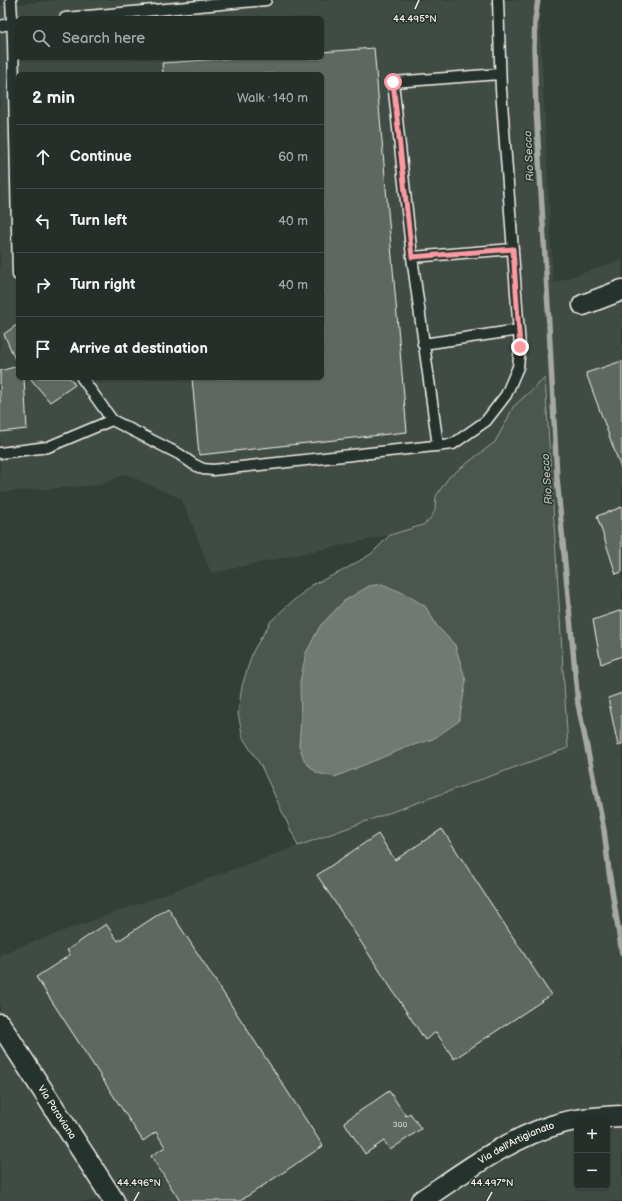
<!DOCTYPE html>
<html lang="en">
<head>
<meta charset="utf-8">
<style>
	:root { --surface:#262e2a; --page:#323a36; --text:#f1f3f6; --muted:#a4a8a8; --line:#424a47 }
	body { margin:0; font-family:"Balsamiq Sans",sans-serif; background:var(--page); color:var(--text) }
	.controls { position:absolute; right:12px; bottom:12px; display:grid; overflow:hidden; border-radius:6px; box-shadow:0 1px 3px #0004 }
	.controls button { width:36px; height:36px; display:grid; place-items:center; padding:0; border:0; border-bottom:1px solid var(--line); background:var(--surface); color:var(--text); font:20px sans-serif }
	.stop { position:absolute; width:12px; height:12px; margin:-9px; border:3px solid #ff9aa2; border-radius:50%; background:#fff }
	.stop.end { background:#ff9aa2; border-color:#fff; box-shadow:0 1px 4px #0008 }
	.list { margin:0; padding:0; list-style:none }
	h2 { display:flex; justify-content:space-between; align-items:center; height:52px; margin:0; padding:0 16px; font-size:17px }
	h2 small { font-size:13px; font-weight:400; color:var(--muted) }
	.list li { display:grid; grid-template-columns:26px 1fr auto; gap:12px; align-items:center; box-sizing:border-box; height:64px; padding:0 16px; border-top:1px solid var(--line) }
	.list b { display:block; font-size:15px; white-space:nowrap }
	.list em { font-size:13px; font-style:normal; color:var(--muted) }
	.icon { flex:none; width:22px; height:22px; fill:none; stroke:currentColor; stroke-width:2; stroke-linecap:round; stroke-linejoin:round }
	.map { position:relative; flex:none; width:622px; height:1201px; overflow:hidden }
	.search { position:absolute; background:var(--surface); box-shadow:0 1px 3px #0004; left:16px; top:16px; width:308px; height:44px; display:flex; align-items:center; gap:10px; box-sizing:border-box; padding:0 14px; border-radius:6px; color:var(--muted); font-size:15px }
	.panel { position:absolute; background:var(--surface); box-shadow:0 1px 3px #0004; left:16px; top:72px; width:308px; height:308px; border-radius:6px }
	.map>svg:first-child { display:block }
	.built { fill:#404b44; fill-rule:evenodd }
	.green { fill:#4c564f; stroke:#a0a49c }
	.water { fill:#727972; stroke:#a6a9a1 }
	.lines { fill:none; stroke-linecap:round; stroke-linejoin:round }
	.stream { stroke:#a6a9a1; stroke-width:5.5 }
	.building { fill:#5f6861; stroke:#f4f1e8 }
	.lane-casing { stroke:#f4f1e8; stroke-width:13 }
	.street-casing { stroke:#f4f1e8; stroke-width:23 }
	.lane { stroke:#26332d; stroke-width:10 }
	.street { stroke:#26332d; stroke-width:20 }
	.route { stroke:#ff9aa2; stroke-width:5 }
	.ticks { fill:none; stroke:#f4f1e8; stroke-width:1.5 }
	.labels { text-anchor:middle; dominant-baseline:central; stroke-width:3; stroke-linejoin:round; paint-order:stroke }
	.number-label { font-size:8px; fill:#cfcfc6 }
	.street-label { font-size:10px; fill:#f4f1e8; stroke:#26332d }
	.water-label { font-size:11px; font-style:italic; fill:#babbb3; stroke:#26332d }
	.ticks-label { font-size:10px; text-anchor:middle; fill:#f4f1e8; stroke:#26332d; stroke-width:3; stroke-linejoin:round; paint-order:stroke }
</style>
</head>
<body>
<div class="map">
<svg width="622" height="1201" viewBox="0 0 622 1201">
	<rect width="100%" height="100%" fill="#323e38"/>
	<filter id="ink" filterUnits="userSpaceOnUse"><feTurbulence type="fractalNoise" baseFrequency=".025" numOctaves="2"/><feDisplacementMap in="SourceGraphic" scale="8" xChannelSelector="R" yChannelSelector="G"/><feConvolveMatrix kernelMatrix="1 2 1 2 8 2 1 2 1" color-interpolation-filters="sRGB"/></filter>
	<g filter="url(#ink)">
		<path class="built" d="M 57,0 L 539,0 L 553,283 L 622,260 L 622,1201 L 0,1201 L 0,954 L 568,748 L 513,407 L 506,422 L 495,442 L 449,477 L 436,496 L 435,511 L 430,519 L 423,525 L 390,535 L 211,573 L 182,499 L 125,474 L 101,485 L 0,492 L 0,6 ZM 18,18 L 322,18 L 322,58 L 18,58 ZM 18,74 L 322,74 L 322,378 L 18,378 ZM 577,1120 L 607,1120 L 607,1186 L 577,1186 Z"/>
		<path class="green" d="M 545,378 L 568,748 L 298,846 L 261,766 L 243,738 L 238,713 L 242,686 L 253,651 L 271,621 L 287,606 L 312,585 L 342,571 L 371,554 L 390,535 L 423,525 L 430,519 L 435,511 L 436,496 L 449,477 L 495,442 L 506,422 L 513,407 Z"/>
		<path class="water" d="M 382,584 L 403,593 L 425,606 L 437,626 L 455,645 L 466,681 L 459,721 L 433,739 L 405,748 L 335,777 L 317,773 L 305,762 L 299,745 L 301,720 L 300,682 L 306,653 L 320,626 L 344,601 L 369,586 Z"/>
		<g class="lines">
			<path class="stream" d="M 538,0 L 535,20 L 534,48 L 536,109 L 548,307 L 557,478 L 578,704 L 604,830 L 609,872 L 622,953"/>
		</g>
		<path class="building" d="M 374,48 L 407,432 L 199,455 L 192,378 L 322,378 L 322,74 L 163,74 L 162,63 L 236,58 L 322,58 L 322,52 Z
			M 18,324 L 18,366 L 4,334 Z
			M 622,361 L 622,471 L 586,373 Z
			M 18,366 L 18,378 L 24,378 L 27,429 L 0,432 L 0,371 Z
			M 30,378 L 70,378 L 75,385 L 50,402 Z
			M 622,507 L 622,572 L 616,574 L 597,516 Z
			M 622,610 L 622,656 L 601,664 L 593,620 Z
			M 622,693 L 622,744 L 618,746 L 608,698 Z
			M 442,829 L 551,995 L 454,1059 L 436,1032 L 425,1040 L 317,875 L 378,834 L 395,860 Z
			M 168,908 L 323,1146 L 240,1201 L 180,1201 L 151,1156 L 165,1147 L 156,1132 L 143,1141 L 36,977 L 70,955 L 67,950 L 106,924 L 118,941 Z
			M 389,1091 L 406,1116 L 410,1113 L 421,1129 L 390,1150 L 384,1141 L 365,1154 L 344,1122 Z"/>
		<g class="lines">
			<defs>
				<path id="lane" d="M 11,0 L 13,40 L 18,275
					M 65,18 L 266,0
					M 0,26 L 18,22
					M 500,74 L 393,82 L 412,257 L 513,249
					M 412,257 L 438,446
					M 423,344 L 519,330
					M 82,378 L 112,420 L 179,454 L 193,464 L 203,469 L 213,470 L 453,444 L 486,421 L 506,395 L 518,367 L 520,347 L 501,89 L 498,0
					M 0,453 L 48,447 L 112,420"/>
				<g id="street">
					<path d="M 583,305 L 622,290"/>
					<path id="s1" d="M 0,1024 L 114,1201"/>
					<path id="s2" d="M 421,1201 C 464,1172 511,1136 562,1123 C 581,1118 602,1117 622,1116"/>
				</g>
			</defs>
			<use href="#lane" class="lane-casing"/>
			<use href="#street" class="street-casing"/>
			<use href="#lane" class="lane"/>
			<use href="#street" class="street"/>
		</g>
	</g>
	<g class="lines" filter="url(#ink)">
		<path class="route" d="M 393,82 L 412,257 L 513,249 L 520,347"/>
	</g>
	<path class="ticks" d="M 415,9 L 419,0M 134,1201 L 139,1192M 487,1201 L 492,1192"/>
	<g class="labels">
		<g class="number-label">
			<text x="400" y="1124">300</text>
		</g>
		<g class="street-label">
			<text stroke="none"><textPath href="#s1" startOffset="105">Via Paraviana</textPath></text>
			<text stroke="none"><textPath href="#s2" startOffset="112">Via dell'Artigianato</textPath></text>
		</g>
		<g class="water-label">
			<text transform="translate(529 156) rotate(-93)">Rio Secco</text>
			<text transform="translate(547 479) rotate(-94)">Rio Secco</text>
		</g>
	</g>
	<g class="ticks-label">
		<text x="415" y="22">44.495°N</text>
		<text x="139" y="1186">44.496°N</text>
		<text x="492" y="1186">44.497°N</text>
	</g>
</svg>
<div class="controls">
<button>+</button>
<button>−</button>
</div>
<div class="stop" style="left:393px;top:82px"></div>
<div class="stop end" style="left:520px;top:347px"></div>
<div class="search"><svg class="icon" aria-label="search" viewBox="0 0 24 24"><circle cx="10" cy="10" r="6"/><path d="M15 15l6 6"/></svg>Search here</div>
<section class="panel">
<h2>2 min<small>Walk · 140 m</small></h2>
<ul class="list">
<li><svg class="icon" aria-label="ahead" viewBox="0 0 24 24"><path d="M12 20V5M6 11l6-6 6 6"/></svg><div><b>Continue</b></div><em>60 m</em></li>
<li><svg class="icon" aria-label="left" viewBox="0 0 24 24"><path d="M17 20v-9H6M10 6l-5 5 5 5"/></svg><div><b>Turn left</b></div><em>40 m</em></li>
<li><svg class="icon" aria-label="right" viewBox="0 0 24 24"><path d="M7 20v-9h11M14 6l5 5-5 5"/></svg><div><b>Turn right</b></div><em>40 m</em></li>
<li><svg class="icon" aria-label="arrive" viewBox="0 0 24 24"><path d="M6 21V4h12l-3 4 3 4H6"/></svg><div><b>Arrive at destination</b></div></li>
</ul>
</section>
</div>
</body>
</html>
